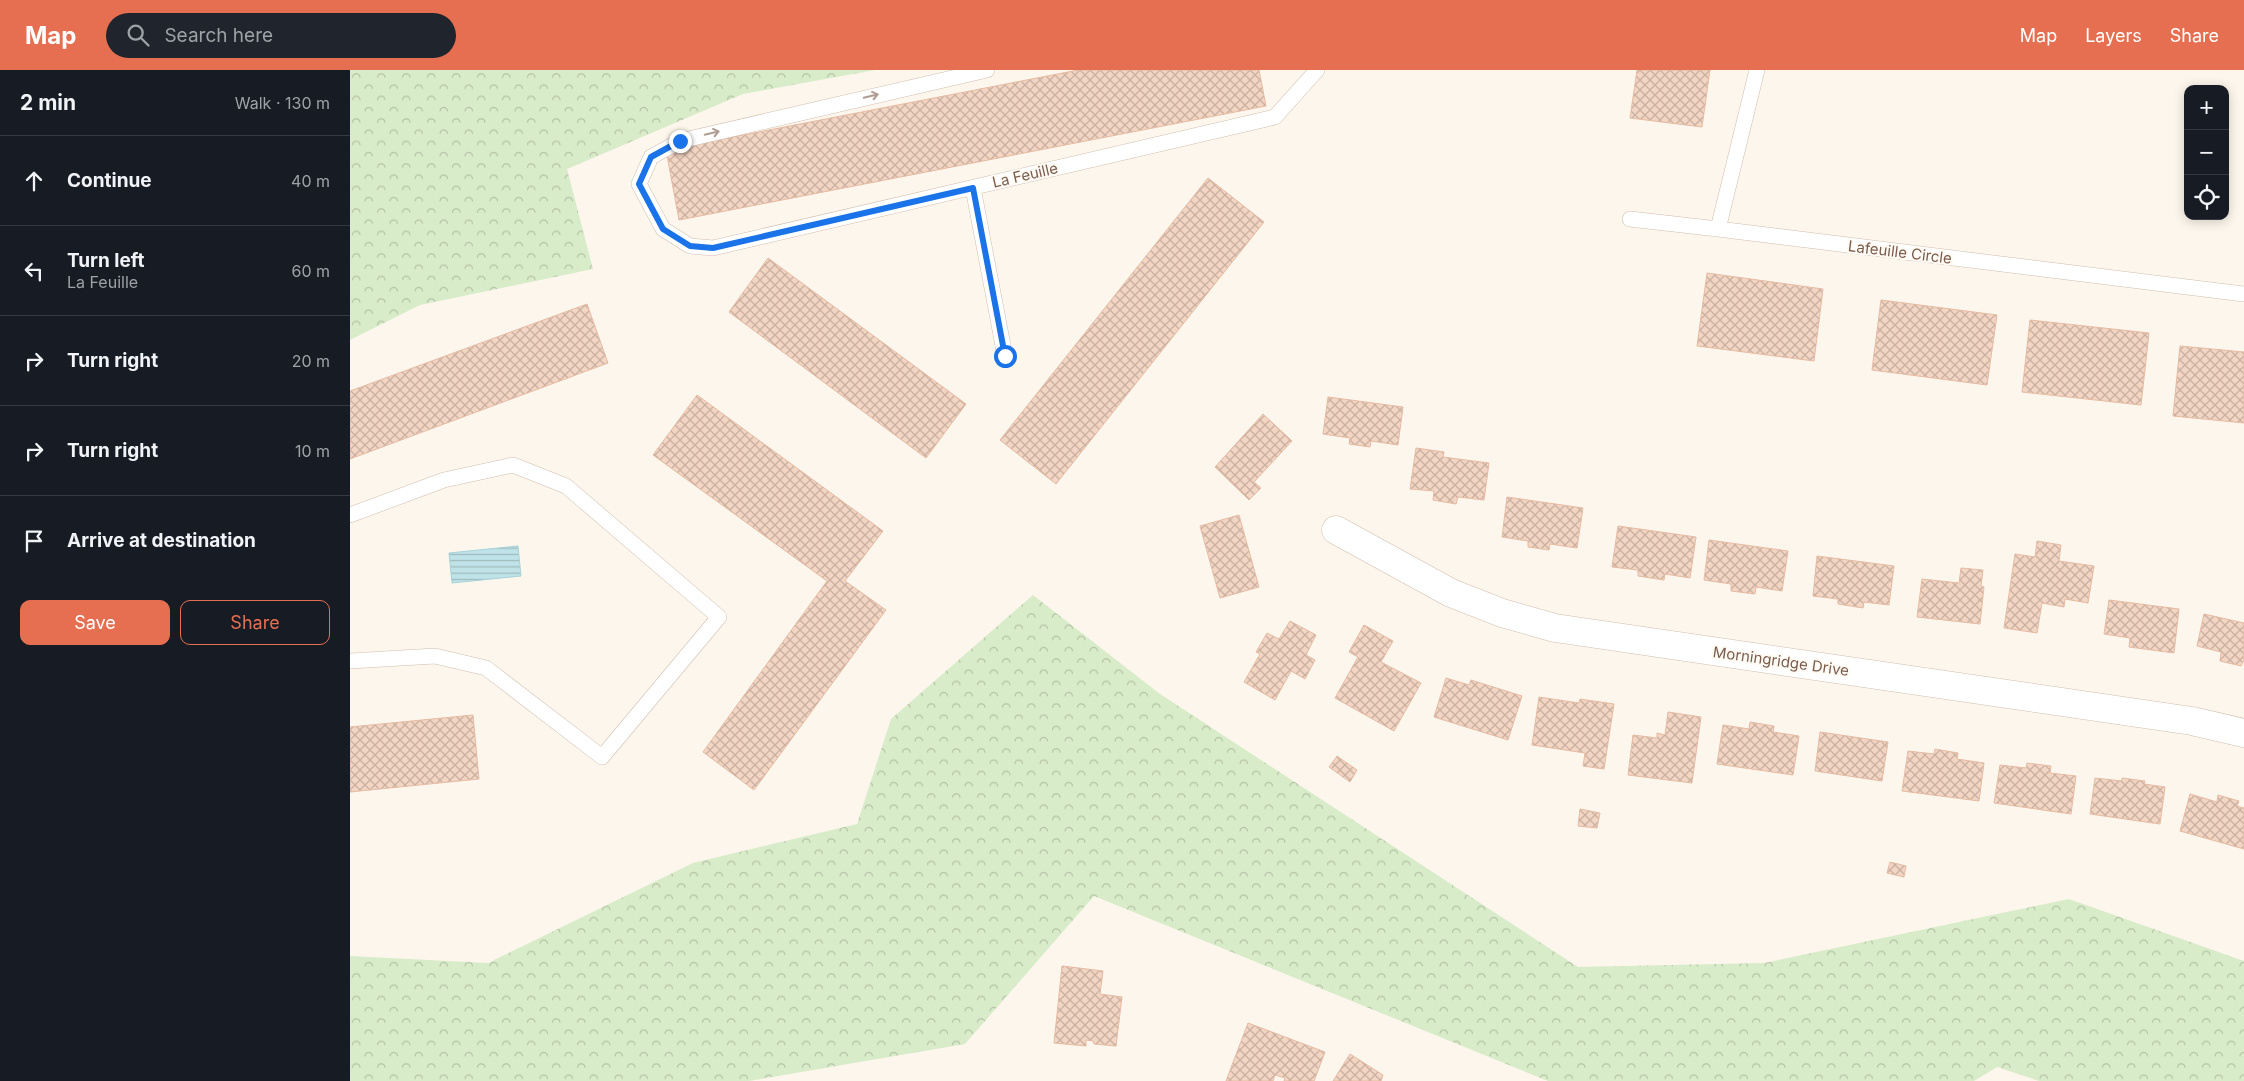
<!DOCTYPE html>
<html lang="en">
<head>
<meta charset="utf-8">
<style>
	:root { --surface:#171b24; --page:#20242c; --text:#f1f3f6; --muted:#9ea1a6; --line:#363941; --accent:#e76f51 }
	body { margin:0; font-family:Inter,sans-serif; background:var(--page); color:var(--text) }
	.controls { position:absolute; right:15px; top:15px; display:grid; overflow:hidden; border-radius:10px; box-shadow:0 2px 12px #0003 }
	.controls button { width:45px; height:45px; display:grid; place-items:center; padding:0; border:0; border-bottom:1px solid var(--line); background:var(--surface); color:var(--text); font:25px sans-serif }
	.stop { position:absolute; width:15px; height:15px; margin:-11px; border:4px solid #1a73e8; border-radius:50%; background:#fff }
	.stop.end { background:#1a73e8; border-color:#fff; box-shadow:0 1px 5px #0008 }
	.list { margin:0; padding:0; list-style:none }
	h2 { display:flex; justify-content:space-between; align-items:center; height:65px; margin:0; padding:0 20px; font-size:21px }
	h2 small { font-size:16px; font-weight:400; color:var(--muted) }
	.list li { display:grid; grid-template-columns:32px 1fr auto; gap:15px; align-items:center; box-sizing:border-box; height:90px; padding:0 20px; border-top:1px solid var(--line) }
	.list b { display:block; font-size:19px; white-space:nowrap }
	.list p { margin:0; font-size:16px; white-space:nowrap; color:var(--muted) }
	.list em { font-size:16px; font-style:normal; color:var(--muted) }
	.actions { display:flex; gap:10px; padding:15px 20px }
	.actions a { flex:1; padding:11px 0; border:1px solid var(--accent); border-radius:10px; text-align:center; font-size:18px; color:var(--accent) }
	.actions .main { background:var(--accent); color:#fff }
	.icon { flex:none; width:28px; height:28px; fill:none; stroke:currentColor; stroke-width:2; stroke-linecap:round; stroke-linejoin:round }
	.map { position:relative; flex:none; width:1894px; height:1011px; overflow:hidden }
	header { display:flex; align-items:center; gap:30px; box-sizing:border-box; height:70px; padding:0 25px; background:var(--accent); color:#fff }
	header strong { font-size:24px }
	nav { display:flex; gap:28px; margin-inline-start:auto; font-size:18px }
	.search { width:350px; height:45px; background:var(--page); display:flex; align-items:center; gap:12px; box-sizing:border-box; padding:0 18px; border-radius:28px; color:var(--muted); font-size:19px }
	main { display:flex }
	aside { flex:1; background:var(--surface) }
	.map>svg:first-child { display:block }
	.forest { fill:url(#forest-crowns) }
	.water { fill:url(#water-rules); stroke:#a5d3da }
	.building { fill:url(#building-cross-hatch); stroke:#e6bba3 }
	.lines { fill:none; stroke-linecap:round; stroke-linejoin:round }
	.service-casing { stroke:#d1beb0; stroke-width:16 }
	.minor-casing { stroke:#d1beb0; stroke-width:29 }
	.service { stroke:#fff; stroke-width:15 }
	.minor { stroke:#fff; stroke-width:28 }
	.oneway { stroke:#af9d94 }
	.route { stroke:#1a73e8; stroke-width:6 }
	.labels { text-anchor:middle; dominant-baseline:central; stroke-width:4; stroke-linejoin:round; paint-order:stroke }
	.street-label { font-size:15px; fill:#7a5c4d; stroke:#fffaf3 }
</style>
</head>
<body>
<header>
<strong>Map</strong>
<div class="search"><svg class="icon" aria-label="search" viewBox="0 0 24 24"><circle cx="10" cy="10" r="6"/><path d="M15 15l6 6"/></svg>Search here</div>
<nav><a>Map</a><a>Layers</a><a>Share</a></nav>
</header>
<main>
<aside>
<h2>2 min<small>Walk · 130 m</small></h2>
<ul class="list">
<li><svg class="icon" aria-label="ahead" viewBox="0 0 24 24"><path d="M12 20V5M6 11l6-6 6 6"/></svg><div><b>Continue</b></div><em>40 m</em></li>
<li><svg class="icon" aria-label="left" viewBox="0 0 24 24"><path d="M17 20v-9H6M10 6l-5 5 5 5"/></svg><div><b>Turn left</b><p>La Feuille</p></div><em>60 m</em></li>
<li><svg class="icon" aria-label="right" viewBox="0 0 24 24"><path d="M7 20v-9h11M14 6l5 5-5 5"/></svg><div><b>Turn right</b></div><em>20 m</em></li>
<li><svg class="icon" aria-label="right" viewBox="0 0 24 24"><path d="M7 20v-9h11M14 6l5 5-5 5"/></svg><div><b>Turn right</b></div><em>10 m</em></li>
<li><svg class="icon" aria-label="arrive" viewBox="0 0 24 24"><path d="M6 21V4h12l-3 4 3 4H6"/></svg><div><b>Arrive at destination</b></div></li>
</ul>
<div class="actions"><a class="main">Save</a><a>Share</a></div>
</aside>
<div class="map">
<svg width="1894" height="1011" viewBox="0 0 1894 1011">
	<defs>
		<pattern id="forest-crowns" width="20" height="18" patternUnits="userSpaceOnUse" patternTransform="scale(1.25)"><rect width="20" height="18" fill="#d8ecc9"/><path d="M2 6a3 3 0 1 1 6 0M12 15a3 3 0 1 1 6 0" fill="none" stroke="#b4c2a5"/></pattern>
		<pattern id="water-rules" width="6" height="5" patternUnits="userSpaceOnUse" patternTransform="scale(1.25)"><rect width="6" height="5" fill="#bfe3e8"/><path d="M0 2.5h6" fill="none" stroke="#a0bbbe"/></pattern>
		<pattern id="building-cross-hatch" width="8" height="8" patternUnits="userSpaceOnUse" patternTransform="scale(1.25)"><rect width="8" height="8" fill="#f3d5c3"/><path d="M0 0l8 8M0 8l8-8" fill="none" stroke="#cab0a1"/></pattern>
	</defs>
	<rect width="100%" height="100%" fill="#fdf6ec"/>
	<path class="forest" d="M 0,0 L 525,0 L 393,24 L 217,99 L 243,199 L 70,235 L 0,270 Z
		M 683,525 L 810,624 L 1228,897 L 1414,893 L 1719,829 L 1894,891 L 1894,1011 L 1689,1011 L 1647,997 L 1624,1011 L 1198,1011 L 744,826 L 615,974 L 399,1011 L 0,1011 L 0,886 L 138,893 L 343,793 L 507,754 L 541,649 Z"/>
	<path class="water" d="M 168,476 L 171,506 L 102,513 L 99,483 Z"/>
	<path class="building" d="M 728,0 L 909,0 L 916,36 L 329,150 L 316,80 Z
		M 1287,0 L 1360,0 L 1352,57 L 1280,48 Z
		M 858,108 L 914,152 L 706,414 L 650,370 Z
		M 418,188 L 616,334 L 576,388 L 379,242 Z
		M 1357,203 L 1473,219 L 1464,291 L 1347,276 Z
		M 1531,230 L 1647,245 L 1637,315 L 1522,300 Z
		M 237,234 L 258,293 L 0,389 L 0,321 Z
		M 1680,250 L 1799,263 L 1791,335 L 1672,322 Z
		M 1830,276 L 1894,282 L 1894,353 L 1823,346 Z
		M 347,325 L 533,461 L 495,511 L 536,540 L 404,720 L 353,682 L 477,511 L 303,385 Z
		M 978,327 L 1053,337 L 1048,375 L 1021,371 L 1020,377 L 999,374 L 1000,368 L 973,364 Z
		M 913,344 L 942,371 L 904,412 L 911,418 L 899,430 L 865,397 Z
		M 1066,378 L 1094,382 L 1093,387 L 1139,393 L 1134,430 L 1108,427 L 1106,434 L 1083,430 L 1084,421 L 1060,419 Z
		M 1157,427 L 1233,438 L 1227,478 L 1200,474 L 1199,480 L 1178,477 L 1178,471 L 1152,467 Z
		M 889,445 L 909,517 L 870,528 L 850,456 Z
		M 1268,456 L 1346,467 L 1340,508 L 1315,504 L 1314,510 L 1288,506 L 1288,500 L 1262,497 Z
		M 1359,470 L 1438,481 L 1432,521 L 1406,517 L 1405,524 L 1381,521 L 1381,514 L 1354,510 Z
		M 1687,471 L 1711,475 L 1709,491 L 1744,496 L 1738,533 L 1715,529 L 1714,537 L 1692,533 L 1687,563 L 1654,558 L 1665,484 L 1685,487 Z
		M 1467,486 L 1544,496 L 1539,535 L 1514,532 L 1513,538 L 1488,534 L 1488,529 L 1463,526 Z
		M 1611,498 L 1633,500 L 1631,516 L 1634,517 L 1630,554 L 1567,547 L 1572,509 L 1609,513 Z
		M 1759,530 L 1829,539 L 1824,583 L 1779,577 L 1780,568 L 1754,564 Z
		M 1854,544 L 1894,553 L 1894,590 L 1891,596 L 1870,591 L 1871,582 L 1847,576 Z
		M 940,551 L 966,565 L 956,585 L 965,590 L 955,609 L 941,601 L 925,630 L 894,612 L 910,584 L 906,582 L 917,563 L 929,569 Z
		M 1014,555 L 1043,571 L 1031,592 L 1071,613 L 1044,661 L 985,628 L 1008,587 L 999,582 Z
		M 1096,608 L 1119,615 L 1121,610 L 1172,626 L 1158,670 L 1084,647 Z
		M 1189,627 L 1229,633 L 1230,629 L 1264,634 L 1254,699 L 1233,696 L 1235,683 L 1182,675 Z
		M 1318,642 L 1351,647 L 1342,713 L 1278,705 L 1283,665 L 1307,668 L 1307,663 L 1315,665 Z
		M 123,645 L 129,709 L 0,722 L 0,657 Z
		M 1400,652 L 1424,656 L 1423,662 L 1449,666 L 1443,705 L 1367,694 L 1373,655 L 1399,659 Z
		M 1470,662 L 1538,672 L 1532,711 L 1465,701 Z
		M 1585,679 L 1608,683 L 1607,689 L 1634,693 L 1629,731 L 1552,721 L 1558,681 L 1584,684 Z
		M 987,686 L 1007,700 L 1000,712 L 979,697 Z
		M 1677,693 L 1701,696 L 1700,703 L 1726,706 L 1721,744 L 1644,733 L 1650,695 L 1676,698 Z
		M 1745,708 L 1772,711 L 1772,708 L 1795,711 L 1794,714 L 1815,717 L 1810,754 L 1740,744 Z
		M 1840,724 L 1867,732 L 1868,725 L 1889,731 L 1887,736 L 1894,738 L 1894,779 L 1830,761 Z
		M 1230,739 L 1250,743 L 1247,758 L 1228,756 Z
		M 1540,792 L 1556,796 L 1554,807 L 1537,803 Z
		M 712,896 L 753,901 L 750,924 L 772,927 L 766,976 L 744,974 L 743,971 L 736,970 L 736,976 L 704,973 Z
		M 898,953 L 975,982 L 964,1011 L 934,1011 L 935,1008 L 925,1005 L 923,1011 L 876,1011 Z
		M 1000,984 L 1033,1005 L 1031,1011 L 983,1011 Z"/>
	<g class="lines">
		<defs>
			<path id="service" d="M 637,0 L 330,71 L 301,87 L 289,114 L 313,159 L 340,176 L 363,178 L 925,47 L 967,0
				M 1407,0 L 1368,159 L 1894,224
				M 623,118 L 655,286
				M 1280,149 L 1368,159
				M 0,445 L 94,410 L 163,395 L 216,416 L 369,547 L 252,687 L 136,598 L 85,586 L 0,591"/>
			<path id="minor" d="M 986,460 L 1101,523 L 1152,543 L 1205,558 L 1842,651 L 1894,663"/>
		</defs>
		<use href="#service" class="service-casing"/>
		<use href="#minor" class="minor-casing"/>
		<use href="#service" class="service"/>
		<use href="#minor" class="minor"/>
	</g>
	<defs><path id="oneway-shaft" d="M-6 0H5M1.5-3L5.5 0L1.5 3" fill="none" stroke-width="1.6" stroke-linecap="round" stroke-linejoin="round" transform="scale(1.25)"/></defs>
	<g class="oneway">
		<use href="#oneway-shaft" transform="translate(521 26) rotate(-13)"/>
		<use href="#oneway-shaft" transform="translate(362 63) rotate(-13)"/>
	</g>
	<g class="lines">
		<path class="route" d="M 330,71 L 301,87 L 289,114 L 313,159 L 340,176 L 363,178 L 623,118 L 655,286"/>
	</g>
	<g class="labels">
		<g class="street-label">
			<text transform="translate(675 105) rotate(-13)">La Feuille</text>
			<text transform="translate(1550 182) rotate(7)">Lafeuille Circle</text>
			<text transform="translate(1431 591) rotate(8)">Morningridge Drive</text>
		</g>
	</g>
</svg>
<div class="controls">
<button>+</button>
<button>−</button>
<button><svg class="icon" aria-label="locate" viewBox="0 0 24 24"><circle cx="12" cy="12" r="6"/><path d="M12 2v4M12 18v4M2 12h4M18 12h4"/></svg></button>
</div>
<div class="stop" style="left:655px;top:286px"></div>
<div class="stop end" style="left:330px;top:71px"></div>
</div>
</main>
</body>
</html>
